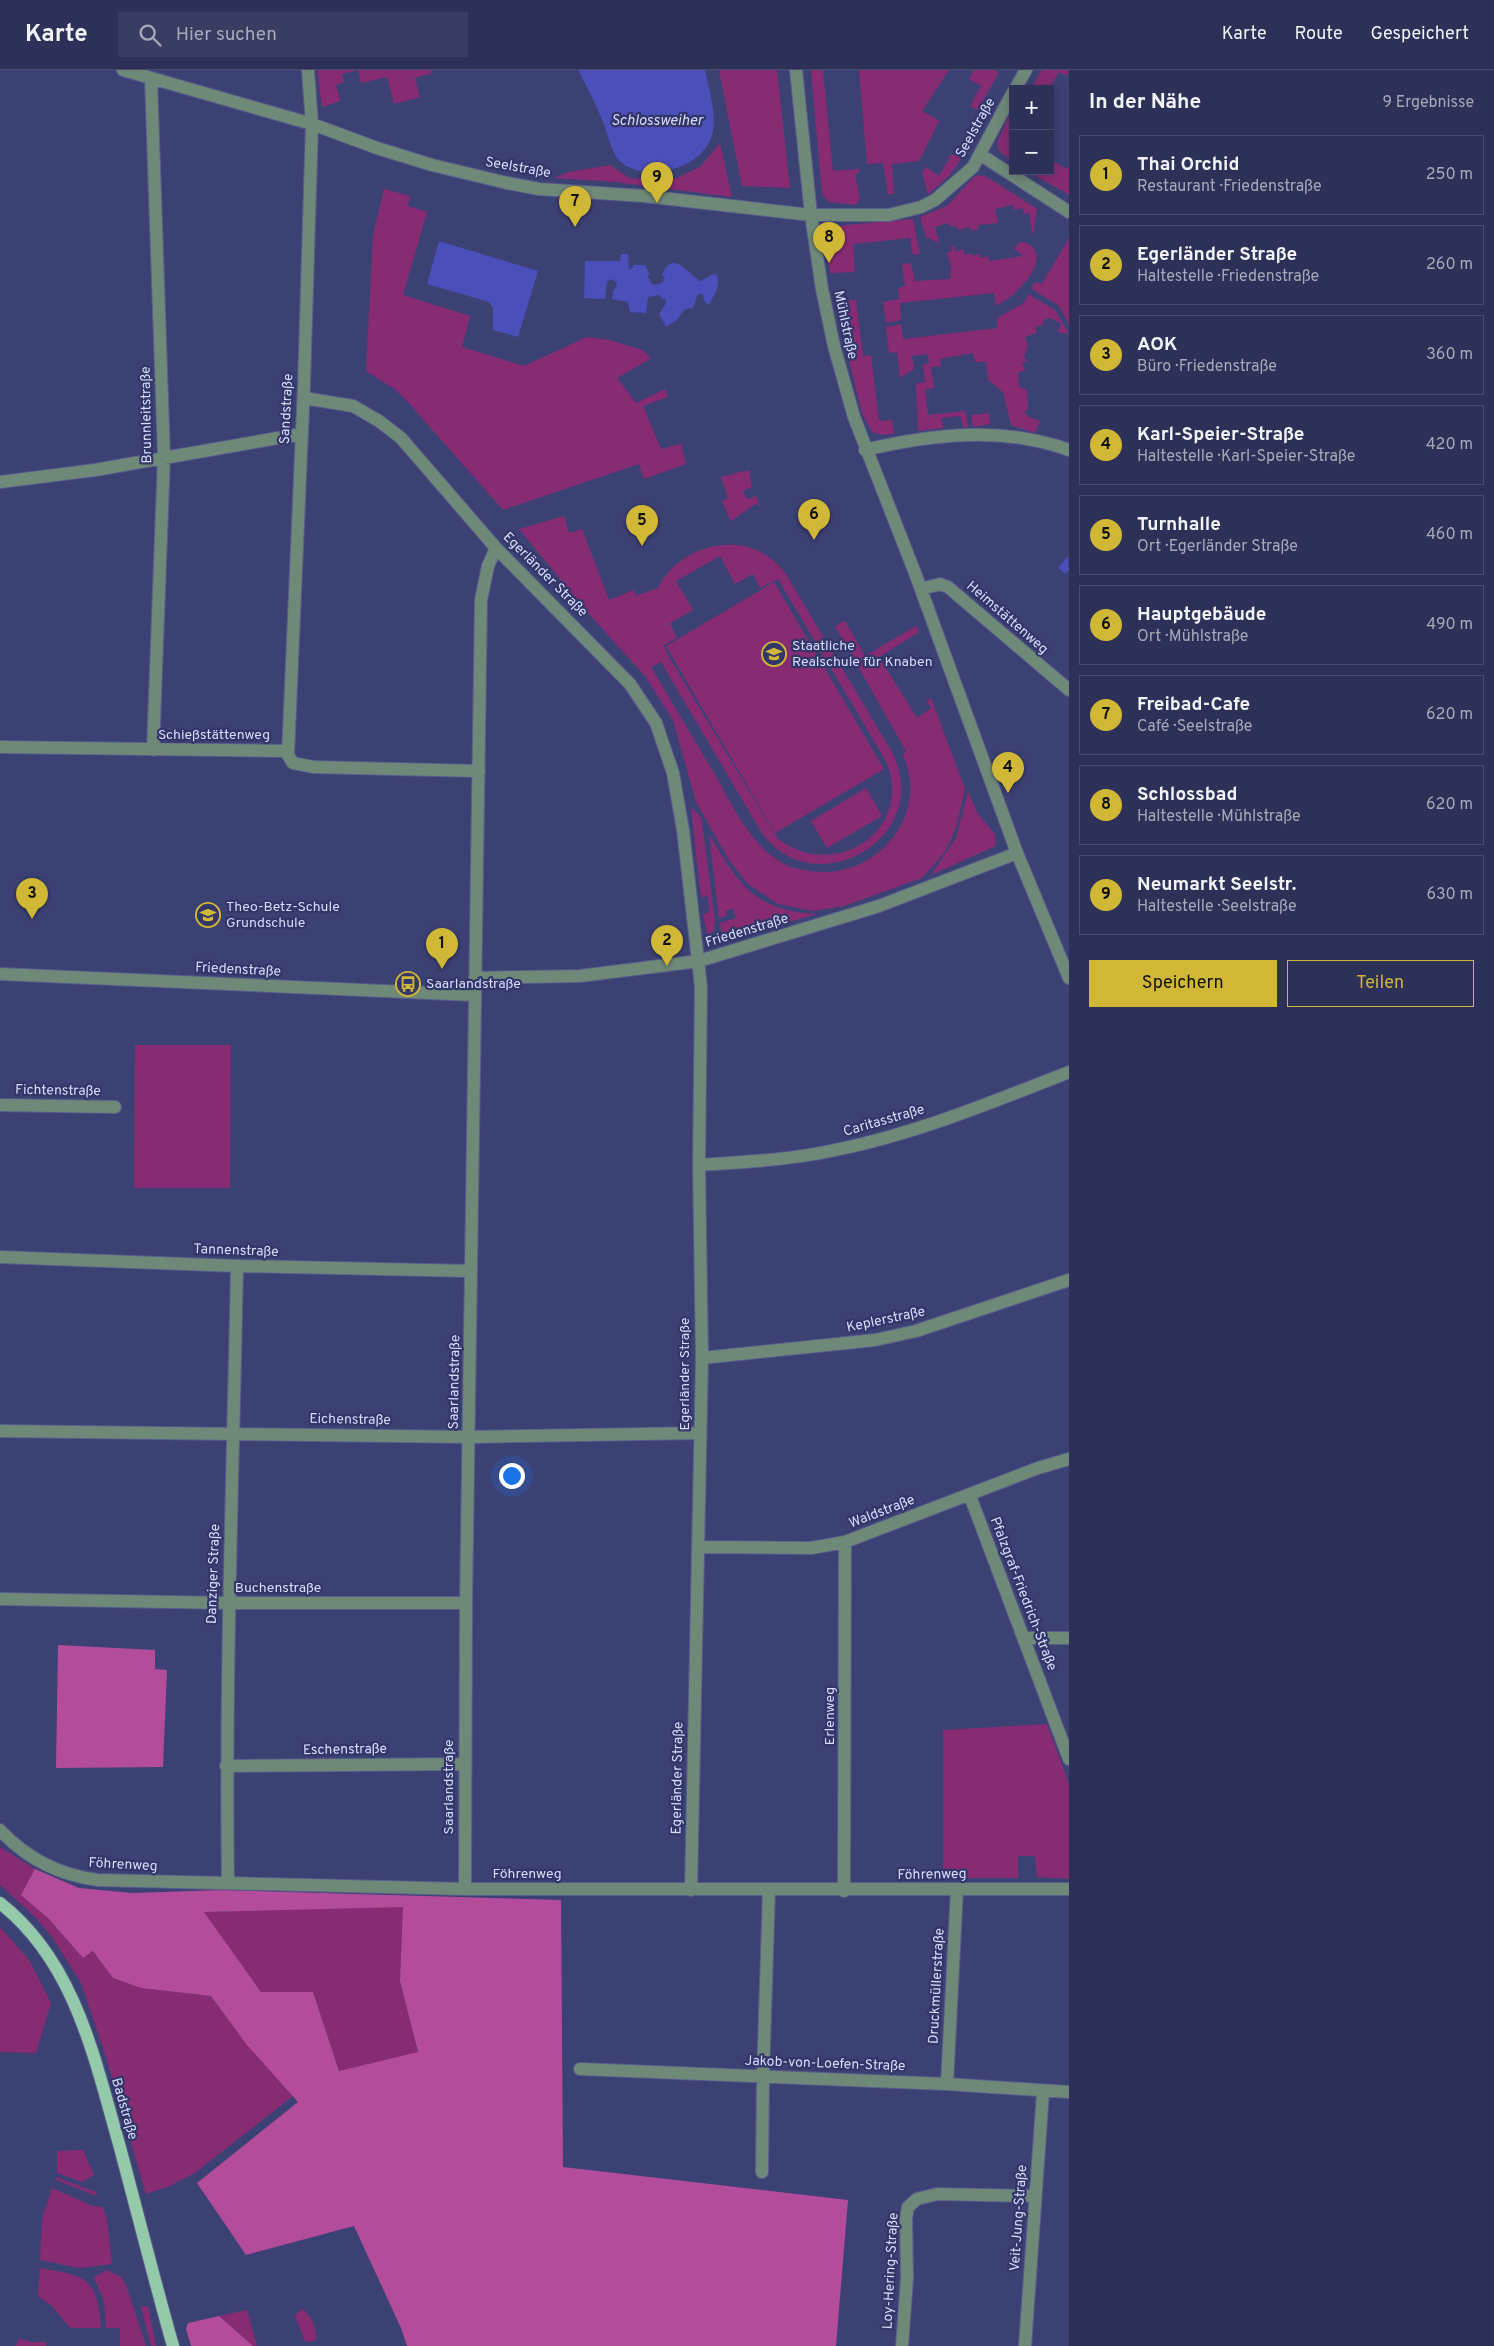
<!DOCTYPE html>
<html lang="de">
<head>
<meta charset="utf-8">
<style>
	:root { --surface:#2d3157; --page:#393d61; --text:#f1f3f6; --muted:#a7a9ba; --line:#484c6d; --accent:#d1b736 }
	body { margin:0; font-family:Overpass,sans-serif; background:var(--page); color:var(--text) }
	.controls { position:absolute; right:15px; top:15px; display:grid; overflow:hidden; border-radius:0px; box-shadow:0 2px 12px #0003 }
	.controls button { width:45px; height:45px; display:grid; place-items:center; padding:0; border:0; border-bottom:1px solid var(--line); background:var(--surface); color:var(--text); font:25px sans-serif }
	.you { position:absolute; left:511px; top:1405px; width:18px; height:18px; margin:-12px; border:4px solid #fff; border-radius:50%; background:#1a73e8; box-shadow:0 0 0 8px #1a73e833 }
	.badge { display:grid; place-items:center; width:32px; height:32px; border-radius:50%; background:var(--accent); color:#111; font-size:16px; font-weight:700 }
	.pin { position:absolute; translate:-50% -41px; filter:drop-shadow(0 1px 2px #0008) }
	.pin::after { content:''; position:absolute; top:26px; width:18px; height:15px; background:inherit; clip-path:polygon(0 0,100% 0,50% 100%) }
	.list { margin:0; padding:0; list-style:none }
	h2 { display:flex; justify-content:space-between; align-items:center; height:65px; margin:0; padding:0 20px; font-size:21px }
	h2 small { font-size:16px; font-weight:400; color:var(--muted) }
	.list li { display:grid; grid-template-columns:32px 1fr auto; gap:15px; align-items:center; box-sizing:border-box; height:80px; margin:0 10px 10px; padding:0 10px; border:1px solid var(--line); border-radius:0px }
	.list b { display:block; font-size:19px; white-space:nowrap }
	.list p { margin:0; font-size:16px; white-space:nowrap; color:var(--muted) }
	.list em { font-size:16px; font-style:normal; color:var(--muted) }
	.actions { display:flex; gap:10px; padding:15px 20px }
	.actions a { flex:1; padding:11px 0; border:1px solid var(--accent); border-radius:0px; text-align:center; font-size:18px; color:var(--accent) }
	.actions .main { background:var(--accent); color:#111 }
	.icon { flex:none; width:28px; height:28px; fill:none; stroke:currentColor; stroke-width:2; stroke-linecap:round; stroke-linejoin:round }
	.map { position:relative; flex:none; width:1069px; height:2276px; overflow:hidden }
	header { display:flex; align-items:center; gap:30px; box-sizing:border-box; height:70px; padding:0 25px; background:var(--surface); border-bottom:1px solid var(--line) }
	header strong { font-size:24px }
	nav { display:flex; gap:28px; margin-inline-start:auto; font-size:18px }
	.search { width:350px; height:45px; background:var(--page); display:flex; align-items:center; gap:12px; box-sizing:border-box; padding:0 18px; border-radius:0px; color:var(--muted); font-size:19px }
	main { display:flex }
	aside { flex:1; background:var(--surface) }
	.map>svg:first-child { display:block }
	.green { fill:#872c73; fill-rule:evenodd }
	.forest { fill:#b44c9c; fill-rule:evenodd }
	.water { fill:#4c4eb9 }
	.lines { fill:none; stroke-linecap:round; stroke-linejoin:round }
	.minor-casing { stroke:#585d8c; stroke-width:14 }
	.major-casing { stroke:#585d8c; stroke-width:14 }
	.minor { stroke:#6f8979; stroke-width:12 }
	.major { stroke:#94caa9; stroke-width:12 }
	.labels { text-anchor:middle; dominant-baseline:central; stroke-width:4.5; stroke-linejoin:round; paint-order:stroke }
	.street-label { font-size:14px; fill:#d7ddfc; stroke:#323669 }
	.poi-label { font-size:14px; fill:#d7ddfc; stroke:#323669; text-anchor:start }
	.water-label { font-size:15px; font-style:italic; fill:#d5daf6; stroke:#323669 }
</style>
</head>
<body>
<header>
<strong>Karte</strong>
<div class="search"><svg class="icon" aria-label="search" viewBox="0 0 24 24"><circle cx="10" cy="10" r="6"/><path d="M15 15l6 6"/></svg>Hier suchen</div>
<nav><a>Karte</a><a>Route</a><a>Gespeichert</a></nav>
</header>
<main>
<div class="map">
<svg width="1069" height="2276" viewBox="0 0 1069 2276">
	<rect width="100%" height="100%" fill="#3c4174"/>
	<path class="green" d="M 317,0 L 431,0 L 432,3 L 415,8 L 420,27 L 394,34 L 387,7 L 361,13 L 358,0 L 342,4 L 344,12 L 336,15 L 340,31 L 322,37 Z
		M 719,0 L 777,0 L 790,118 L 742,116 Z
		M 811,0 L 823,0 L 833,101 L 859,99 L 859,103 L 855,104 L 860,128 L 856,135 L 828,132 L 822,124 Z
		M 859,0 L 949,0 L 922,41 L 939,51 L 919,91 L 892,94 L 894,124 L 888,124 L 883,93 L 867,94 Z
		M 974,0 L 994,0 L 999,3 L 977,40 L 970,36 L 981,16 L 969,9 Z
		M 1042,0 L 1069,0 L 1067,6 L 1059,2 L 1049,19 L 1031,19 Z
		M 1008,48 L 1013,50 L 1013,92 L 999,81 L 997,73 Z
		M 720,73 L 732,127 L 615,112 L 554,108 L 569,102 L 610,95 L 629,108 L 652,110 L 677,108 L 700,97 Z
		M 966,82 L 949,106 L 928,124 L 922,103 L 926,97 L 939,106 L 951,85 Z
		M 1050,89 L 1066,99 L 1069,96 L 1069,125 L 1028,101 L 1050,101 Z
		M 980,105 L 987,107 L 1037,139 L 1033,166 L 1029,143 L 1024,144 L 1023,138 L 1014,140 L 1013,135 L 995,139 L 998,153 L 978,155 L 978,159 L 971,161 L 970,157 L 958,160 L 956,156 L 950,157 L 948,153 L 935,157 L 939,173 L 926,167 L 920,147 L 947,136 L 974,107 Z
		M 384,119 L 410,126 L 408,136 L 427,142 L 403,225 L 470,246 L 462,277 L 524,296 L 587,267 L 610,270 L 642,280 L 648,285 L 650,289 L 617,308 L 636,333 L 665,319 L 668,327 L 643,336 L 661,379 L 681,374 L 686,394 L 644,409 L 639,394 L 503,440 L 406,330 L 393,318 L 366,301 L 373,165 Z
		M 913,149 L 920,184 L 913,185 L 910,168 L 853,174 L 855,202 L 830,203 C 828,187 820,168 834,156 Z
		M 1069,168 L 1069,255 L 1059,236 L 1032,219 L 1034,212 L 1042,214 Z
		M 1024,172 C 1058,184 1015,229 996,235 L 994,223 L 900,233 L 901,250 L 886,253 L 883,232 L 899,229 L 898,218 L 905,216 L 902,194 L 911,193 L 915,211 L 951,209 L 950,201 L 952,200 L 947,183 L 952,181 L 951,177 L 954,176 L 956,182 L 963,179 L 965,185 L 972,183 L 972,186 L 979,184 L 981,188 L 988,186 L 989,191 L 1023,186 L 1014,179 L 1019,173 Z
		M 1028,224 L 1055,240 L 1069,264 L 1058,262 L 1061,253 L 1050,248 L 1043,250 L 1044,254 L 1036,257 L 1036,263 L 1025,267 L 1028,275 L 1024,287 L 1027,291 L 1022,293 L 1025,300 L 1018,303 L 1019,317 L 1027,320 L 1028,339 L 1025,341 L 1027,346 L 1040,351 L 1035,363 L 1011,355 L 1003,322 L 988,310 L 986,292 L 975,292 L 973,283 L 940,289 L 941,296 L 931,297 L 934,318 L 925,319 L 928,345 L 965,341 L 968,357 L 963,357 L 960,346 L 941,348 L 943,358 L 918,361 L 916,314 L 925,312 L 923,295 L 929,293 L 928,284 L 912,286 L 914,299 L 900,308 L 897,282 L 889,283 L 886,257 L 901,254 L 903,269 L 997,258 L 997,248 L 1024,233 Z
		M 856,230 L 863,286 L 871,285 L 879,351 L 892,350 L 894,364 L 881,365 L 872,362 L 862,343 L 834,231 Z
		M 989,343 L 990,354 L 973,357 L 971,345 Z
		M 749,400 L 752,417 L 743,421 L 747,429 L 756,426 L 761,439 L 757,433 L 731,451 L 722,431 L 728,428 L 721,407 Z
		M 564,446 L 569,463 L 582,459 L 609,530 L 634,520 L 636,526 L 658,518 C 675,483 720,465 757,480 C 768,485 776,493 784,501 L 892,682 C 936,769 812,838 760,760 L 661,592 L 651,597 C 671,631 691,664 711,698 C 731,731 747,772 781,792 C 789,798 799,799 810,801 C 874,811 931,747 903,685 L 906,681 L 835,556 L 845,551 L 865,586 L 916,556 L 919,562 L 879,587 L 917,648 L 931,638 L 927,631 L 931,628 L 965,719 L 956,758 L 945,782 L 922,808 L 844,836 L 813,841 L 778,834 L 748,814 L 729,790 L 696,732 L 673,650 L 645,606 L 589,544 L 519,459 ZM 720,486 L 735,514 L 753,504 L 760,518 L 778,509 L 887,693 C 913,761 836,812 778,769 L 669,587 L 664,575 L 677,568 L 670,553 L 693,540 L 676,511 Z
		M 774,512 L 884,699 L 775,763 L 666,576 Z
		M 866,718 L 882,746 L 827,778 L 811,751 Z
		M 968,722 L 978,744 L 995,764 L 996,776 L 931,805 L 956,768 Z
		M 691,738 L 700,746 L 702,752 L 715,852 L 714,860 L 711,864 L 707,863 L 703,844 L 709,842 L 708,826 L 701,827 Z
		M 709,764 C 738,814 756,842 818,844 L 723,869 L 720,853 L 736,848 L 733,839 L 725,841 L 727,846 L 719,848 Z
		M 135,975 L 231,975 L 230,1118 L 134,1118 Z
		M 1047,1654 L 1069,1714 L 1069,1809 L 1037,1807 L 1035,1786 L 1018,1786 L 1018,1808 L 943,1808 L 943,1660 Z
		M 0,1777 L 35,1799 L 22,1825 L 49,1849 L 83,1888 L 93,1881 L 113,1908 L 141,1918 L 211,1926 L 248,1975 L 293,2026 L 196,2102 L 170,2116 L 146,2124 L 106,1987 L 81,1913 L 52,1867 L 35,1847 L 0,1815 Z
		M 404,1836 L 400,1911 L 418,1983 L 339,2001 L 313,1922 L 261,1922 L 203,1842 Z
		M 0,1857 L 29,1890 L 51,1933 L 36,1983 L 0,1982 Z
		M 83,2080 L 94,2105 L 82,2112 L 57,2103 L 57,2081 Z
		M 56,2107 L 96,2122 L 97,2126 L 56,2110 Z
		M 52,2118 L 93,2136 L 103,2137 L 107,2150 L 112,2194 L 80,2198 L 40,2190 L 42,2149 Z
		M 40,2198 C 87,2206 97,2207 101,2258 L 70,2258 L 52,2236 L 38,2226 Z
		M 107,2200 L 121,2207 L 126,2215 L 146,2276 L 120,2276 L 120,2258 L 106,2258 L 104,2231 L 94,2207 Z
		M 148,2236 L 156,2276 L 151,2276 L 141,2237 Z
		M 301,2239 C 311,2243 317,2259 316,2269 L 312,2272 L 305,2271 L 295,2246 Z
		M 247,2240 L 257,2276 L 253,2276 L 219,2246 Z
		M 19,2268 L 30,2272 L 46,2272 L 46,2276 L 16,2276 Z"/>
	<path class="forest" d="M 58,1575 L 155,1580 L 155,1599 L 167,1600 L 163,1697 L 56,1698 Z
		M 35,1799 L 79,1818 L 132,1823 L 222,1820 L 561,1830 L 563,2097 L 848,2130 L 836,2276 L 407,2276 L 401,2258 L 354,2156 L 246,2185 L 197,2113 L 298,2032 L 247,1975 L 211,1926 L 141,1918 L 113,1908 L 93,1881 L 83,1888 L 49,1849 L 21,1825 ZM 403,1837 L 400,1911 L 418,1982 L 339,2001 L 313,1922 L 261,1922 L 204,1842 Z
		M 219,2246 L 253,2276 L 191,2276 L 186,2259 L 188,2253 Z"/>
	<path class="water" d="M 578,0 L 705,0 C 709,19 716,41 713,61 C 707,97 650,114 622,93 C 611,84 608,64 603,52 C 596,34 587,17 578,0 Z
		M 439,171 L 538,201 L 518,267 L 493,260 L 493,238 L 489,232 L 427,214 Z
		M 621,184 L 628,184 L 629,199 L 633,198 L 633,195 L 645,195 L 650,205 L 647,205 L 652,214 C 658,215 661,215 665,208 L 662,205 C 673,177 689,206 701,211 L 713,204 L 717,205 C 721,215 714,226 709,235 L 704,231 L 703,224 L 698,224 L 693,238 L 685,239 L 677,250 L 666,257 L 659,244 L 666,233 L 665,228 L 663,229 L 658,225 L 648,227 L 646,243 L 630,242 L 628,232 L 612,229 L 613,221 L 617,216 L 616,212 L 611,209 L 607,212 L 605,229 L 584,228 L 585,191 L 620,191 Z
		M 1068,486 L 1069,499 L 1066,504 L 1058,498 Z"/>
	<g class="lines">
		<defs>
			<path id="minor" d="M 123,0 L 312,54 L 377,78 L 432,95 L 507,113 L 539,119 L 644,126 L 811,145 L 889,145 L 921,137 L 935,130 L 973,97 L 1013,22
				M 308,0 L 312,54 L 304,315 L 288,685 L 293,693 L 313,697 L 479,701
				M 796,0 L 811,145 L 822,219 L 834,276 L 854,347 L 915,503 L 1017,783 L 1069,908
				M 151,9 L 164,386 L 153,680
				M 1015,19 L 1026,0
				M 981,85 L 1069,142
				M 304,328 L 353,336 L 379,351 L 401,368 L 496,478 L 630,614 L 656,653 L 673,703 L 683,760 L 701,917 L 699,1095 L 702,1288 L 691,1820
				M 865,380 C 932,364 1003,356 1069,380
				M 0,412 L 95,400 L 301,364
				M 921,519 L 940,514 L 948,517 L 1069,620
				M 0,677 L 286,681
				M 0,904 L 474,925
				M 475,908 L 580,906 L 699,891 L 879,836 L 1017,783
				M 0,1035 L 115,1037
				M 699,1095 C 744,1092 790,1090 835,1080 C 915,1064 993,1032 1069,1002
				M 0,1187 L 237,1196 L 471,1201
				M 702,1288 L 875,1270 L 916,1261 L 1069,1210
				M 0,1361 L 469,1367 L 700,1363
				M 970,1426 L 1069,1689
				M 698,1477 L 811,1478 L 845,1472 L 1038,1398 L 1069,1389
				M 0,1529 L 228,1533 L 466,1533
				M 1024,1568 L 1069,1568
				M 226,1696 L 464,1694
				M 0,1760 C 27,1789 59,1805 98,1810 L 465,1819 L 1069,1819
				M 228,1812 C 225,1607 233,1402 237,1196
				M 465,1819 L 466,1533 L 481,530 L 488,496 L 496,478
				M 844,1821 L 845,1472
				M 580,1999 L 947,2014 L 1069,2022
				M 947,2014 L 957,1819
				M 762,2102 L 763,2007 L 769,1820
				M 902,2276 L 907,2208 L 906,2148 L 908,2137 L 917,2129 L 937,2124 L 1035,2126
				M 1025,2276 L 1043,2022"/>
			<path id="major" d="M 0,1833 C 75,1892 94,1987 119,2074 C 137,2141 154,2209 173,2276"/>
		</defs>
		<use href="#minor" class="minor-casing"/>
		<use href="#major" class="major-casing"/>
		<use href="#minor" class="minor"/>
		<use href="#major" class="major"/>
	</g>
	<defs>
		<symbol id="school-ring" viewBox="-11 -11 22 22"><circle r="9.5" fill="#323669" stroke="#d1b736" stroke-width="1.5"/><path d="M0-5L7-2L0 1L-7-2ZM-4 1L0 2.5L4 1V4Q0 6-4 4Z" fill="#d1b736"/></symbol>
		<symbol id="bus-ring" viewBox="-11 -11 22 22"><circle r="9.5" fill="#323669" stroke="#d1b736" stroke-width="1.5"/><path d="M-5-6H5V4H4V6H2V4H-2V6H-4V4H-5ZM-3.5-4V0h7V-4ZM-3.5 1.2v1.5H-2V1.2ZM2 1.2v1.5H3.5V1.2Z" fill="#d1b736"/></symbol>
	</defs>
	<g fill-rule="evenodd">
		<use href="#school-ring" x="760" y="570" width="28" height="28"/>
		<use href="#school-ring" x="194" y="831" width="28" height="28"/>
		<use href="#bus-ring" x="394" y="900" width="28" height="28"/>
	</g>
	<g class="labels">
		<g class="street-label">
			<text transform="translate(976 58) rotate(-61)">Seelstraße</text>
			<text transform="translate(518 98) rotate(10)">Seelstraße</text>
			<text transform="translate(845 255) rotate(78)">Mühlstraße</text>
			<text transform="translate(287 339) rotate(-87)">Sandstraße</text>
			<text transform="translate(147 345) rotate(-91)">Brunnleitstraße</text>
			<text transform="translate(545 505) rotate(45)">Egerländer Straße</text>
			<text transform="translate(1007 548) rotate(41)">Heimstättenweg</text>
			<text x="214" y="665">Schießstättenweg</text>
			<text transform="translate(747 861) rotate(-17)">Friedenstraße</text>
			<text transform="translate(238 900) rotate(3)">Friedenstraße</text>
			<text transform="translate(58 1021) rotate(1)">Fichtenstraße</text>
			<text transform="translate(884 1051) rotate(-16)">Caritasstraße</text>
			<text transform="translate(236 1181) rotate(2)">Tannenstraße</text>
			<text transform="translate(886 1250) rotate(-12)">Keplerstraße</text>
			<text transform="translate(685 1304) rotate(-90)">Egerländer Straße</text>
			<text transform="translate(455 1312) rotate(-89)">Saarlandstraße</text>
			<text transform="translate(350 1350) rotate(1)">Eichenstraße</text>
			<text transform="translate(882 1442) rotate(-21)">Waldstraße</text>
			<text transform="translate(214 1504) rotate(-88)">Danziger Straße</text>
			<text x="278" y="1518">Buchenstraße</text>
			<text transform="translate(1023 1524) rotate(69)">Pfalzgraf-Friedrich-Straße</text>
			<text transform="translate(830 1646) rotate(-90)">Erlenweg</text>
			<text transform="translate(345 1680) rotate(-1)">Eschenstraße</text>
			<text transform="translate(678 1708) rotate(-89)">Egerländer Straße</text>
			<text transform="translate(449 1717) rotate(-90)">Saarlandstraße</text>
			<text transform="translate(123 1795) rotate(3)">Föhrenweg</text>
			<text x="527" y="1804">Föhrenweg</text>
			<text transform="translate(932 1805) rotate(-1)">Föhrenweg</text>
			<text transform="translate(937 1916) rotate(-87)">Druckmüllerstraße</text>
			<text transform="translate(825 1994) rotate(2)">Jakob-von-Loefen-Straße</text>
			<text transform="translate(124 2039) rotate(74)">Badstraße</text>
			<text transform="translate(1019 2148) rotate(-86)">Veit-Jung-Straße</text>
			<text transform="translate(891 2201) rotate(-87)">Loy-Hering-Straße</text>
		</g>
		<g class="poi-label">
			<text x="792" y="576">Staatliche<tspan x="792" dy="16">Realschule für Knaben</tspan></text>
			<text x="226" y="837">Theo-Betz-Schule<tspan x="226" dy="16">Grundschule</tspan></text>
			<text x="426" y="914">Saarlandstraße</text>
		</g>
		<g class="water-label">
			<text x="657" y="51">Schlossweiher</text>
		</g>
	</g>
</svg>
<div class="controls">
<button>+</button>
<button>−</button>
</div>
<div class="you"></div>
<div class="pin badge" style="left:442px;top:899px">1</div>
<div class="pin badge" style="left:667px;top:896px">2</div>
<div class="pin badge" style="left:32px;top:849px">3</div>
<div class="pin badge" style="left:1008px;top:723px">4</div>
<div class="pin badge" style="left:642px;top:476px">5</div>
<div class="pin badge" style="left:814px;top:470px">6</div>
<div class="pin badge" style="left:575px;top:157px">7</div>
<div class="pin badge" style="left:829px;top:193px">8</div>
<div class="pin badge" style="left:657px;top:133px">9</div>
</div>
<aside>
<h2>In der Nähe<small>9 Ergebnisse</small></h2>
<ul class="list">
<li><span class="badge">1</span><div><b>Thai Orchid</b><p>Restaurant · Friedenstraße</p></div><em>250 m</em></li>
<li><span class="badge">2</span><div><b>Egerländer Straße</b><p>Haltestelle · Friedenstraße</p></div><em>260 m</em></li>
<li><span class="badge">3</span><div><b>AOK</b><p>Büro · Friedenstraße</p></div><em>360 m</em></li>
<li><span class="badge">4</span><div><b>Karl-Speier-Straße</b><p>Haltestelle · Karl-Speier-Straße</p></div><em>420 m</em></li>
<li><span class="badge">5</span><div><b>Turnhalle</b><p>Ort · Egerländer Straße</p></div><em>460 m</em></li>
<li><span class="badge">6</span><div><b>Hauptgebäude</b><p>Ort · Mühlstraße</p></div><em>490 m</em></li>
<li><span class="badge">7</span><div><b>Freibad-Cafe</b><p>Café · Seelstraße</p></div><em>620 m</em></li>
<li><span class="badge">8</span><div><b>Schlossbad</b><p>Haltestelle · Mühlstraße</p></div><em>620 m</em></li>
<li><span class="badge">9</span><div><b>Neumarkt Seelstr.</b><p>Haltestelle · Seelstraße</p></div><em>630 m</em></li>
</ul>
<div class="actions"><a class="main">Speichern</a><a>Teilen</a></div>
</aside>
</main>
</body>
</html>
